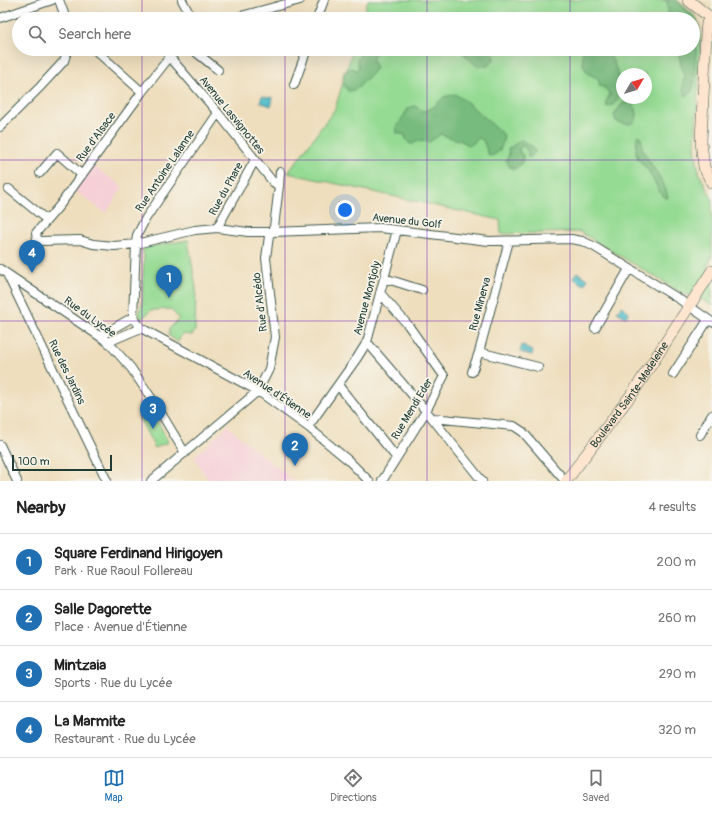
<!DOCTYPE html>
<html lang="en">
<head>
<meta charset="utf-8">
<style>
	:root { --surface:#fff; --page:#f2f2f2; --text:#222; --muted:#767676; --line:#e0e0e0; --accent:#1f6fb2 }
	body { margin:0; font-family:Pangolin,sans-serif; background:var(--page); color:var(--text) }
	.compass { position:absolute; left:616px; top:68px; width:36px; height:36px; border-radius:50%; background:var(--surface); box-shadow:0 4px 16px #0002; rotate:52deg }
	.scale { position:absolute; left:12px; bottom:10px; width:100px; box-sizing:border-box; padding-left:4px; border:2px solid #1f3d34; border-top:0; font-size:11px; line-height:14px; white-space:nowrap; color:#1f3d34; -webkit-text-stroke:3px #f7f3e8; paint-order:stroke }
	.you { position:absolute; left:345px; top:210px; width:14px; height:14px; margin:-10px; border:3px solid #fff; border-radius:50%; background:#1a73e8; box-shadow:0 0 0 6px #1a73e833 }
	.badge { display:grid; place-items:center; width:26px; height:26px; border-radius:50%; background:var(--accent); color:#fff; font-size:13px; font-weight:700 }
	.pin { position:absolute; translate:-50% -33px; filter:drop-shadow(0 1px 2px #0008) }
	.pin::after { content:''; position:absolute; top:21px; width:14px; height:12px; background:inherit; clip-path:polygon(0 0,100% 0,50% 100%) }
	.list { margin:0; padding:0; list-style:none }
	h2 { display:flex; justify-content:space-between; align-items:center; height:52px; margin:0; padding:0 16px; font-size:17px }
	h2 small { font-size:13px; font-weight:400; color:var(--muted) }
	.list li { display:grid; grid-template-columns:26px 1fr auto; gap:12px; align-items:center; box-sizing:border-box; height:56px; padding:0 16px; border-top:1px solid var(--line) }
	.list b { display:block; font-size:15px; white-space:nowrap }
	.list p { margin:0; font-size:13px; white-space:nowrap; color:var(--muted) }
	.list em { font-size:13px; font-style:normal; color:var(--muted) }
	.icon { flex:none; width:22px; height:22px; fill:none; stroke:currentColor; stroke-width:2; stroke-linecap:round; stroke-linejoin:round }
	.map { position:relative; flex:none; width:712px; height:481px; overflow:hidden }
	.search { position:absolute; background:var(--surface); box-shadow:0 4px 16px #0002; left:12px; right:12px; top:12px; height:44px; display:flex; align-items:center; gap:10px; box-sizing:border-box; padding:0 14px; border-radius:22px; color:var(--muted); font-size:15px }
	.sheet { height:276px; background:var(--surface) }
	nav { display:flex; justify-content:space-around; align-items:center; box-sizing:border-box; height:56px; border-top:1px solid var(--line); background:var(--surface); font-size:11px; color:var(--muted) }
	nav a { display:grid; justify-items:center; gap:2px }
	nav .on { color:var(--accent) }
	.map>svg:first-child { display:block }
	.built { fill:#f6cfd7 }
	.green { fill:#96db94; stroke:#5a8c64; fill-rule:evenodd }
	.forest { fill:#78bb7e; stroke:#4c7c59 }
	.water { fill:#50bdca; stroke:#387d7f }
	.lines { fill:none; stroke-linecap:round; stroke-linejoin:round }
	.street-casing { stroke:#3e5549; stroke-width:10 }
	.secondary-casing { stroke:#3e5549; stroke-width:12 }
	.street { stroke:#fff; stroke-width:8 }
	.secondary { stroke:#fde5d0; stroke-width:11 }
	.grid { fill:none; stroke:#7b2cbf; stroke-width:1; stroke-opacity:0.55 }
	.labels { text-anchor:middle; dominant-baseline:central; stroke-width:3.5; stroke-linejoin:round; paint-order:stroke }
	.street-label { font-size:11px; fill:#1f3d34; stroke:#f7f3e8 }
</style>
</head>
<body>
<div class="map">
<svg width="712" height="481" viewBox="0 0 712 481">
	<rect width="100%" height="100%" fill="#f7f3e8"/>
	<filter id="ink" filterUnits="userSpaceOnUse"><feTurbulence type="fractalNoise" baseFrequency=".025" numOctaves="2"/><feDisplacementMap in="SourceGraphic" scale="8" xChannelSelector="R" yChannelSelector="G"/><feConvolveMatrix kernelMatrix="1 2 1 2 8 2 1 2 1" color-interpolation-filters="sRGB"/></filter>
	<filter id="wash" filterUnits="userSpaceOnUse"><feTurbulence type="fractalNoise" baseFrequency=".012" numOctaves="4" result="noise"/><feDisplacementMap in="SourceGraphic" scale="16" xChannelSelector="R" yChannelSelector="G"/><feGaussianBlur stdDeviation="0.9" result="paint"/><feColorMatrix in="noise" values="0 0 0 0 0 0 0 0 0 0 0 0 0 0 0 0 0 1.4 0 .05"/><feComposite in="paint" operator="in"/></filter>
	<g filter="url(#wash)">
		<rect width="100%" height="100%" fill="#eedebd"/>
		<path class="built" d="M 92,165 L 123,187 L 106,213 L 74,190 Z
			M 227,426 L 294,481 L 209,481 L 194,457 Z"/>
		<path class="green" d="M 368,0 L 677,0 L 697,18 L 701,31 L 695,147 L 699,173 L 712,199 L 712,256 L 706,270 L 712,274 L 712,305 L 701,299 L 682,293 L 580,232 L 501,234 L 500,220 L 288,173 L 335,109 L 353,49 L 693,49 L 693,19 L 362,19 ZM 622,74 L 646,74 L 646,98 L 622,98 Z
			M 188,240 L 196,288 L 195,331 L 192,335 L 182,334 L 178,342 L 169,336 L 169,329 L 179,319 L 171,309 L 151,310 L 142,319 C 138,315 138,310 142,306 L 144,255 L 142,250 L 147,247 Z
			M 152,410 L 168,442 L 155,448 L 138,416 Z"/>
		<path class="forest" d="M 663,0 L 676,0 L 696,19 L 699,26 L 695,63 L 695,80 L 692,91 L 686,96 C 682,90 682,82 685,76 L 681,65 L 678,49 L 693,49 L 693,19 L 669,19 L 667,1 Z
			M 456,11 L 464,19 L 448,19 Z
			M 360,49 L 381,49 L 373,56 L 373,62 L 376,68 C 370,76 363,83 356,90 L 348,91 C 343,84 342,80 344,72 L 352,68 L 356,70 L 359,68 L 357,60 L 361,53 Z
			M 458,49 L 494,49 L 493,52 L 494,61 L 487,66 L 477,66 Z
			M 582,49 L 605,49 C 616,60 631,102 607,107 L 606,102 L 610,94 L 605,88 L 599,86 L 599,79 L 587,73 L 583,64 Z
			M 455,94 L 468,103 L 504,135 C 503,145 500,155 489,156 L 483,140 L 479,138 L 472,144 L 469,145 C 460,139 450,139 441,134 L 429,142 L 417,141 L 413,144 L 410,144 L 406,139 L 405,135 L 397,133 L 396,128 L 408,109 L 414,106 L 424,111 L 432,108 L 444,97 Z
			M 625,102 L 633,103 C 634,106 637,111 637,114 C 637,127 624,125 616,121 L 614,115 L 622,104 Z
			M 639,135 C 643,140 641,144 643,150 C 650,166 665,179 668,198 L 666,198 L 661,194 L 648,170 L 638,159 L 636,153 L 637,137 Z
			M 521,140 L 533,147 L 535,152 L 531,157 L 528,157 L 528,152 L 525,147 L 521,146 L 519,149 L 520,153 L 523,155 C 523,162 521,166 514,169 L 509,166 L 506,161 L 509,155 L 508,149 Z"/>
		<path class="water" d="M 262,96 L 269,98 L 270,97 L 273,98 L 271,106 L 260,102 Z
			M 577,272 L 588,279 L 584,285 L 573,278 Z
			M 621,306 L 629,312 L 626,317 L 617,312 Z
			M 522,345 L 525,346 L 525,348 L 533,351 L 532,355 L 520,352 Z"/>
	</g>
	<g filter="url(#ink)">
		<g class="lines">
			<defs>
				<path id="street" d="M 59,0 L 66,19
					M 182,0 L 192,19
					M 0,18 L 52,0
					M 230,19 L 300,0
					M 317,19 L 324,0
					M 94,49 L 142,92
					M 176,49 L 142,92 L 60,205 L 36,233 L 37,239 L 40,241 L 80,240 L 93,244 L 114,246 L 136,244 L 195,230 L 217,228 L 248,232 L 272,232 L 380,228 L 489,241 L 571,239 L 582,241 L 593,246 L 679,299 L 712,322
					M 192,49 L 218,70
					M 169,56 L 218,113 L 273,182 L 279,186
					M 294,85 L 307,49
					M 0,127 L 40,87 L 64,61 L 68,49
					M 40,173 L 57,153 L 82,175
					M 9,189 L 47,220
					M 217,228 L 255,160
					M 0,269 L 108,342 L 131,368 L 158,408 L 185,453
					M 7,274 L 107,481
					M 384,278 L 422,290
					M 380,293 L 408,325 L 444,376 L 426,411 L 382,481
					M 133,317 L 141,328 L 258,391 L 308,427 L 348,460 L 369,481
					M 133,317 L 136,244 L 137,235 L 146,218 L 218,113
					M 595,328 L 629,269
					M 100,336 L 133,317
					M 108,342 L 141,328
					M 367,342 L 432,418 L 482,481
					M 479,352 L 538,367
					M 472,372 L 479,352 L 509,241
					M 673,374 L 708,320
					M 338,385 L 396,457
					M 432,418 L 514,426 L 523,432 L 565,481
					M 308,427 L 357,358 L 367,342 L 397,230
					M 700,435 L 712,415
					M 0,445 L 17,481
					M 151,481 L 258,391 L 269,369 L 275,337 L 266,258 L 269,236 L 274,227 L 279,186 L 280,172"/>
				<g id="secondary">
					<path d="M 688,0 L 712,19"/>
					<path d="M 710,19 L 707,23 L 706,33 L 701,142 L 704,167 L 712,183"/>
					<path id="s1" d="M 566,481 L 634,391 L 712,271"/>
				</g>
			</defs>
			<use href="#street" class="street-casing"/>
			<use href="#secondary" class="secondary-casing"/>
			<use href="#street" class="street"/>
			<use href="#secondary" class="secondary"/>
		</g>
	</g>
	<path class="grid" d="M 142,0 L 142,19M 285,0 L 285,19M 427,0 L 427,19M 570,0 L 570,19M 142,49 L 142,481M 285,49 L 285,481M 427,49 L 427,481M 570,49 L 570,481M 0,160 L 712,160M 0,321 L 712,321"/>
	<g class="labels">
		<g class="street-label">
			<text transform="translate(232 115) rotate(51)">Avenue Lasvignottes</text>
			<text transform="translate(96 137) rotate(-54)">Rue d'Alsace</text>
			<text transform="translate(165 171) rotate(-56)">Rue Antoine Lalanne</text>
			<text transform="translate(226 189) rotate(-61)">Rue du Phare</text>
			<text transform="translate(407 221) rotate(6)">Avenue du Golf</text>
			<text transform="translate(367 298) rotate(-75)">Avenue Montjoly</text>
			<text transform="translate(260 302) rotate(-97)">Rue d'Alcédo</text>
			<text transform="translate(480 304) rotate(-75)">Rue Minerva</text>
			<text transform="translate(90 317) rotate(36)">Rue du Lycée</text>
			<text transform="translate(67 372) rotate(64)">Rue des Jardins</text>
			<text transform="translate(277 394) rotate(34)">Avenue d'Étienne</text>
			<text stroke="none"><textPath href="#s1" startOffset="107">Boulevard Sainte-Madeleine</textPath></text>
			<text transform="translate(412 409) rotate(-59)">Rue Mendi Eder</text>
		</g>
	</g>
</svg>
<svg class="compass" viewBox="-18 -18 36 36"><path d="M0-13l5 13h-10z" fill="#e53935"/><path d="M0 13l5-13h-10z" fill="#767676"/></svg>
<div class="scale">100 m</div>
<div class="you"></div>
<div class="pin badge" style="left:169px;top:298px">1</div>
<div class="pin badge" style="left:295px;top:466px">2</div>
<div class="pin badge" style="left:153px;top:429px">3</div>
<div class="pin badge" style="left:32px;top:273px">4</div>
<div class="search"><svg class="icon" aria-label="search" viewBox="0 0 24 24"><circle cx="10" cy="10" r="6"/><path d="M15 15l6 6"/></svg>Search here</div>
</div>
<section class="sheet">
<h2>Nearby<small>4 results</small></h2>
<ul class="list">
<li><span class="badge">1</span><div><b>Square Ferdinand Hirigoyen</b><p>Park · Rue Raoul Follereau</p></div><em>200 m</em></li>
<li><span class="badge">2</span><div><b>Salle Dagorette</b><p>Place · Avenue d'Étienne</p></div><em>260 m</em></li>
<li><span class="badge">3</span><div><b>Mintzaia</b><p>Sports · Rue du Lycée</p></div><em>290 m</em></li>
<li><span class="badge">4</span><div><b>La Marmite</b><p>Restaurant · Rue du Lycée</p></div><em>320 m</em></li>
</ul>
</section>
<nav>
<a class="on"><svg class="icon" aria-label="map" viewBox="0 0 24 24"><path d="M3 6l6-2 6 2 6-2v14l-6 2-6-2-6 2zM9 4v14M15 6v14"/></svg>Map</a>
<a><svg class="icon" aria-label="directions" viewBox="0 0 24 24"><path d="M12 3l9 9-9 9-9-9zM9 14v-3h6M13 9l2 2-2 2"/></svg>Directions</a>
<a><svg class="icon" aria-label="saved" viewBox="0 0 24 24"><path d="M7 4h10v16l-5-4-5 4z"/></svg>Saved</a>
</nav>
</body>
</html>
